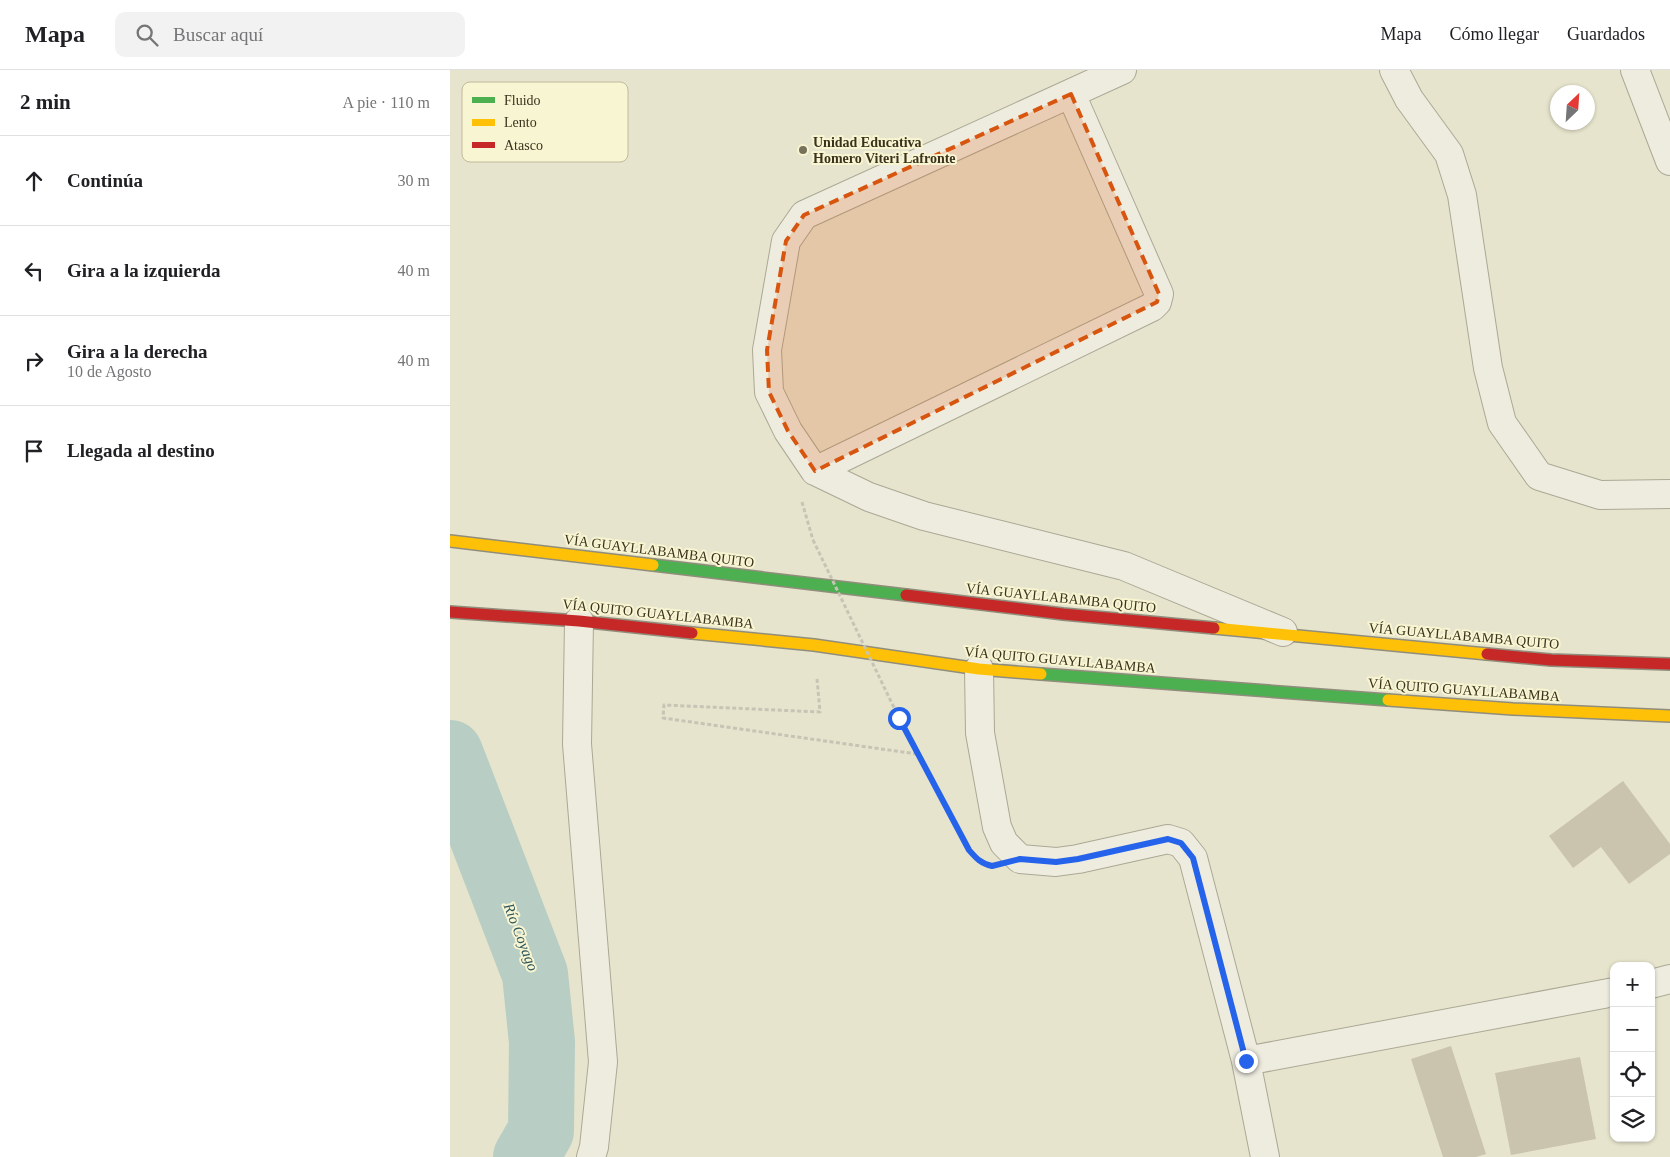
<!DOCTYPE html>
<html lang="es">
<head>
<meta charset="utf-8">
<style>
	:root { --surface:#fff; --page:#f2f2f2; --text:#202124; --muted:#757577; --line:#e0e0e0 }
	body { margin:0; font-family:"Times New Roman",serif; background:var(--page); color:var(--text) }
	.controls { position:absolute; right:15px; bottom:15px; display:grid; overflow:hidden; border-radius:10px; box-shadow:0 1px 4px #0004 }
	.controls button { width:45px; height:45px; display:grid; place-items:center; padding:0; border:0; border-bottom:1px solid var(--line); background:var(--surface); color:var(--text); font:25px sans-serif }
	.compass { position:absolute; left:1100px; top:15px; width:45px; height:45px; border-radius:50%; background:var(--surface); box-shadow:0 1px 4px #0004; rotate:25deg }
	.stop { position:absolute; width:15px; height:15px; margin:-11px; border:4px solid #2563eb; border-radius:50%; background:#fff }
	.stop.end { background:#2563eb; border-color:#fff; box-shadow:0 1px 5px #0008 }
	.list { margin:0; padding:0; list-style:none }
	h2 { display:flex; justify-content:space-between; align-items:center; height:65px; margin:0; padding:0 20px; font-size:21px }
	h2 small { font-size:16px; font-weight:400; color:var(--muted) }
	.list li { display:grid; grid-template-columns:32px 1fr auto; gap:15px; align-items:center; box-sizing:border-box; height:90px; padding:0 20px; border-top:1px solid var(--line) }
	.list b { display:block; font-size:19px; white-space:nowrap }
	.list p { margin:0; font-size:16px; white-space:nowrap; color:var(--muted) }
	.list em { font-size:16px; font-style:normal; color:var(--muted) }
	.icon { flex:none; width:28px; height:28px; fill:none; stroke:currentColor; stroke-width:2; stroke-linecap:round; stroke-linejoin:round }
	.map { position:relative; flex:none; width:1220px; height:1087px; overflow:hidden }
	header { display:flex; align-items:center; gap:30px; box-sizing:border-box; height:70px; padding:0 25px; background:var(--surface); border-bottom:1px solid var(--line) }
	header strong { font-size:24px }
	nav { display:flex; gap:28px; margin-inline-start:auto; font-size:18px }
	.search { width:350px; height:45px; background:var(--page); display:flex; align-items:center; gap:12px; box-sizing:border-box; padding:0 18px; border-radius:10px; color:var(--muted); font-size:19px }
	main { display:flex }
	aside { flex:1; background:var(--surface) }
	.map>svg:first-child { display:block }
	.lines { fill:none; stroke-linecap:round; stroke-linejoin:round }
	.river { stroke:#b8cdc4; stroke-width:66 }
	.building { fill:#cac3ad }
	.street-casing { stroke:#aba895; stroke-width:30 }
	.fast-casing { stroke:#918d7c; stroke-width:14 }
	.slow-casing { stroke:#918d7c; stroke-width:14 }
	.jam-casing { stroke:#918d7c; stroke-width:14 }
	.path { stroke:#c7c4b5; stroke-width:3; stroke-dasharray:4 2.5; stroke-linecap:butt }
	.street { stroke:#eeecdf; stroke-width:28 }
	.fast { stroke:#4caf50; stroke-width:11 }
	.slow { stroke:#ffc107; stroke-width:11 }
	.jam { stroke:#c62828; stroke-width:11 }
	.path-bridge { stroke:#c7c4b5; stroke-width:3; stroke-dasharray:4 2.5; stroke-linecap:butt }
	.route { stroke:#2563eb; stroke-width:6 }
	.marked { fill:#d7550e; fill-opacity:0.2; stroke:#d7550e; stroke-width:4; stroke-dasharray:10 6; stroke-linejoin:round }
	.poi-dot { fill:#77705a; stroke:#f8f5d2; stroke-width:2 }
	.labels { text-anchor:middle; dominant-baseline:central; stroke-width:4; stroke-linejoin:round; paint-order:stroke }
	.poi-label { font-size:14px; font-weight:bold; fill:#3b321d; stroke:#f8f5d2; text-anchor:start }
	.street-label { font-size:14px; fill:#3b321d; stroke:#f8f5d2 }
	.water-label { font-size:15px; font-style:italic; fill:#2b555c; stroke:#f8f5d2 }
	.key { fill:#f8f5d2; stroke:#bfba9c; stroke-width:1 }
	.key-label { font-size:14px; fill:#3b321d }
</style>
</head>
<body>
<header>
<strong>Mapa</strong>
<div class="search"><svg class="icon" aria-label="search" viewBox="0 0 24 24"><circle cx="10" cy="10" r="6"/><path d="M15 15l6 6"/></svg>Buscar aquí</div>
<nav><a>Mapa</a><a>Cómo llegar</a><a>Guardados</a></nav>
</header>
<main>
<aside>
<h2>2 min<small>A pie · 110 m</small></h2>
<ul class="list">
<li><svg class="icon" aria-label="ahead" viewBox="0 0 24 24"><path d="M12 20V5M6 11l6-6 6 6"/></svg><div><b>Continúa</b></div><em>30 m</em></li>
<li><svg class="icon" aria-label="left" viewBox="0 0 24 24"><path d="M17 20v-9H6M10 6l-5 5 5 5"/></svg><div><b>Gira a la izquierda</b></div><em>40 m</em></li>
<li><svg class="icon" aria-label="right" viewBox="0 0 24 24"><path d="M7 20v-9h11M14 6l5 5-5 5"/></svg><div><b>Gira a la derecha</b><p>10 de Agosto</p></div><em>40 m</em></li>
<li><svg class="icon" aria-label="arrive" viewBox="0 0 24 24"><path d="M6 21V4h12l-3 4 3 4H6"/></svg><div><b>Llegada al destino</b></div></li>
</ul>
</aside>
<div class="map">
<svg width="1220" height="1087" viewBox="0 0 1220 1087">
	<rect width="100%" height="100%" fill="#e6e4cc"/>
	<g class="lines">
		<path class="river" d="M 0,683 L 85,904 L 92,972 L 91,1061 L 76,1087"/>
	</g>
	<path class="building" d="M 1173,711 L 1220,774 L 1220,784 L 1179,814 L 1151,777 L 1123,798 L 1099,766 Z
		M 1001,976 L 1036,1084 L 1026,1087 L 993,1087 L 961,989 Z
		M 1130,987 L 1146,1069 L 1061,1085 L 1045,1003 Z"/>
	<g class="lines">
		<defs>
			<path id="street" d="M 672,0 L 354,145 L 336,171 L 317,280 L 319,322 L 338,361 L 365,401 L 419,427 L 474,446 L 674,496 L 833,562
				M 944,0 L 959,29 L 999,84 L 1012,125 L 1038,298 L 1052,353 L 1089,406 L 1150,425 L 1220,424
				M 1185,0 L 1220,91
				M 365,401 L 702,237 L 707,232 L 709,224 L 621,24
				M 129,551 L 127,674 L 153,992 L 144,1077 L 141,1087
				M 529,599 L 530,663 L 547,757 L 554,773 L 570,789 L 606,792 L 628,789 L 718,769 L 731,773 L 743,788 L 796,991 L 815,1087
				M 1201,914 L 1220,909
				M 796,991 L 1164,922"/>
			<path id="fast" d="M 203,495 L 456,525
				M 591,604 L 938,630"/>
			<path id="slow" d="M 0,471 L 203,495
				M 764,558 L 1037,584
				M 242,563 L 364,575 L 529,599 L 591,604
				M 938,630 L 1063,639 L 1220,646"/>
			<path id="jam" d="M 456,525 L 613,544 L 764,558
				M 0,542 L 129,551 L 242,563
				M 1037,584 L 1101,590 L 1220,594"/>
		</defs>
		<use href="#street" class="street-casing"/>
		<use href="#fast" class="fast-casing"/>
		<use href="#slow" class="slow-casing"/>
		<use href="#jam" class="jam-casing"/>
		<path class="path" d="M 352,432 L 363,470
			M 367,609 L 370,642 L 214,635 L 213,648 L 467,684
			M 449,648 L 515,774"/>
		<use href="#street" class="street"/>
		<use href="#fast" class="fast"/>
		<use href="#slow" class="slow"/>
		<use href="#jam" class="jam"/>
		<path class="path-bridge" d="M 363,470 L 449,648"/>
	</g>
	<g class="lines">
		<path class="route" d="M 449,648 L 519,780 C 526,788 531,794 542,796 L 570,789 L 606,792 L 628,789 L 718,769 L 731,773 L 743,788 L 796,991"/>
	</g>
	<path class="marked" d="M 621,24 L 709,224 L 707,232 L 365,401 L 338,361 L 319,322 L 317,280 L 336,171 L 354,145 Z"/>
	<circle class="poi-dot" cx="353" cy="80" r="5"/>
	<g class="labels">
		<g class="poi-label">
			<text x="363" y="72">Unidad Educativa<tspan x="363" dy="16">Homero Viteri Lafronte</tspan></text>
		</g>
		<g class="street-label">
			<text transform="translate(209 481) rotate(7)">VÍA GUAYLLABAMBA QUITO</text>
			<text transform="translate(611 528) rotate(6)">VÍA GUAYLLABAMBA QUITO</text>
			<text transform="translate(208 544) rotate(6)">VÍA QUITO GUAYLLABAMBA</text>
			<text transform="translate(1014 566) rotate(5)">VÍA GUAYLLABAMBA QUITO</text>
			<text transform="translate(610 590) rotate(5)">VÍA QUITO GUAYLLABAMBA</text>
			<text transform="translate(1014 620) rotate(4)">VÍA QUITO GUAYLLABAMBA</text>
		</g>
		<g class="water-label">
			<text transform="translate(71 867) rotate(69)">Río Coyago</text>
		</g>
	</g>
	<rect x="12" y="12" width="166" height="80" rx="8" class="key"/>
	<rect x="22" y="27" width="23" height="6" fill="#4caf50"/>
	<rect x="22" y="49" width="23" height="7" fill="#ffc107"/>
	<rect x="22" y="72" width="23" height="6" fill="#c62828"/>
	<g class="key-label">
		<text x="54" y="35">Fluido</text>
		<text x="54" y="57">Lento</text>
		<text x="54" y="80">Atasco</text>
	</g>
</svg>
<div class="controls">
<button>+</button>
<button>−</button>
<button><svg class="icon" aria-label="locate" viewBox="0 0 24 24"><circle cx="12" cy="12" r="6"/><path d="M12 2v4M12 18v4M2 12h4M18 12h4"/></svg></button>
<button><svg class="icon" aria-label="layers" viewBox="0 0 24 24"><path d="M12 4l9 5-9 5-9-5zM3 14l9 5 9-5"/></svg></button>
</div>
<svg class="compass" viewBox="-18 -18 36 36"><path d="M0-13l5 13h-10z" fill="#e53935"/><path d="M0 13l5-13h-10z" fill="#757577"/></svg>
<div class="stop" style="left:449px;top:648px"></div>
<div class="stop end" style="left:796px;top:991px"></div>
</div>
</main>
</body>
</html>
